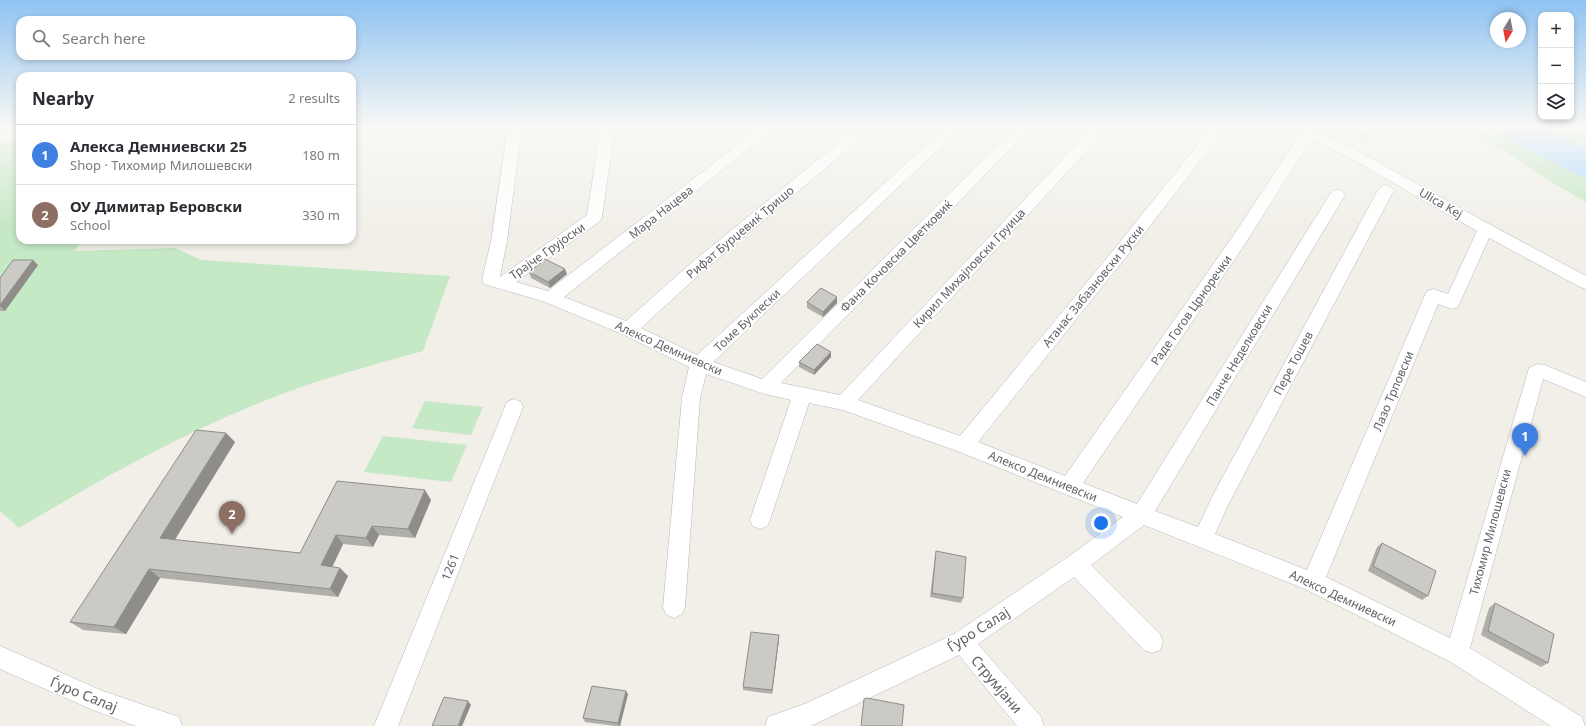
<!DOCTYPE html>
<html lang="en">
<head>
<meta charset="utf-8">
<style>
	:root { --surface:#fff; --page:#f2f2f3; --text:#2b2b33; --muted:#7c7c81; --line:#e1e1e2; --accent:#ea580c }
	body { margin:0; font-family:"Noto Sans",sans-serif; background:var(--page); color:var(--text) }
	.controls { position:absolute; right:12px; top:12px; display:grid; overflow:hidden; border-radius:8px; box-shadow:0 2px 6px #0003 }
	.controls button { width:36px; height:36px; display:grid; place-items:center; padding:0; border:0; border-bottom:1px solid var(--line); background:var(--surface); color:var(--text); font:20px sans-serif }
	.compass { position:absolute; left:1490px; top:12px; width:36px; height:36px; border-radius:50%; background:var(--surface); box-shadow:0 2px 6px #0003; rotate:190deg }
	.you { position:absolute; left:1101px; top:523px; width:14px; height:14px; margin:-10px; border:3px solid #fff; border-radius:50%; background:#1a73e8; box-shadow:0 0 0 6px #1a73e833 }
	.badge { display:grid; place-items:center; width:26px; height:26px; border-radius:50%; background:var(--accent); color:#fff; font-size:13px; font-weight:700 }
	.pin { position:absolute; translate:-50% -33px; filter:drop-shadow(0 1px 2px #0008) }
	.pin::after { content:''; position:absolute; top:21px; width:14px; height:12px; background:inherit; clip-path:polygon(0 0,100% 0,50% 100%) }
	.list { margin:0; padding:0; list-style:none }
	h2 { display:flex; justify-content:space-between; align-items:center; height:52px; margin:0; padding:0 16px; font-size:17px }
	h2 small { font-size:13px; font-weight:400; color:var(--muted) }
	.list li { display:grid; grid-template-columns:26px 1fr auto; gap:12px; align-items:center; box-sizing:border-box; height:60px; padding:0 16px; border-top:1px solid var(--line) }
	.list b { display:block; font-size:15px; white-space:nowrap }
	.list p { margin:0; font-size:13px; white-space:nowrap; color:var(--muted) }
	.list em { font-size:13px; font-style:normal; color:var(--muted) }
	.icon { flex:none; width:22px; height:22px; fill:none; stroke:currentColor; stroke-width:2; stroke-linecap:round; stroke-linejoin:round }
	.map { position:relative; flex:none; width:1586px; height:726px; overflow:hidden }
	.search { position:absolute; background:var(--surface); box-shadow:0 2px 6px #0003; left:16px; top:16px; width:340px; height:44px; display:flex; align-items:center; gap:10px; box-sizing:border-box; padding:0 14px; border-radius:12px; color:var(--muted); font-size:15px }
	.panel { position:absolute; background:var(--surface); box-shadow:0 2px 6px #0003; left:16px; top:72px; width:340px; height:172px; border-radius:12px }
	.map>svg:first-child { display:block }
	.green { fill:#c5e8c5 }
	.water { fill:#aadaff }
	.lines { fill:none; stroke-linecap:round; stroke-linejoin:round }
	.street-casing { stroke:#b5b8bc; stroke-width:1 }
	.street { fill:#fff; fill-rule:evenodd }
	.wall { fill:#afaea9 }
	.shaded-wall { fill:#8f8d8a }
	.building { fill:#cccac5; stroke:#8f8d8a }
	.labels { text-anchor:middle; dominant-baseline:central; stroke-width:3.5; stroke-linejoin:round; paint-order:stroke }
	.street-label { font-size:12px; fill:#5f6368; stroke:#fff }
	.near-street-label { font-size:14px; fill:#5f6368; stroke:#fff }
</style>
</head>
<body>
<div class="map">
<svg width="1586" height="726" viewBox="0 0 1586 726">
	<rect width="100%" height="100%" fill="#f1efe8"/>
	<path class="green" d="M 1349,126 L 1376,126 L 1363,144 L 1346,130 Z
		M 1455,126 L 1482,126 L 1586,179 L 1586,202 L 1553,183 L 1513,156 Z
		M 1546,126 L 1581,126 L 1586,129 L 1586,149 Z
		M 20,137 L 20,240 L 82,240 L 75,251 L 175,248 L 201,260 L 450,276 L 423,351 C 369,366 315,380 264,401 C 178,435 98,481 19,528 L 0,511 L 0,139 Z
		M 425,401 L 483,407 L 471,435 L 412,428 Z
		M 383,436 L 467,445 L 451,482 L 364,472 Z"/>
	<path class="water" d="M 1482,126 L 1546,126 L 1586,149 L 1586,179 Z"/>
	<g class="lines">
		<defs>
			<path id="street" d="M 508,126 L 522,126 L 507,241 L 500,277 L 587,215 L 601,126 L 615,126 L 602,217 L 600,221 L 516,282 L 548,291 L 762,126 L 777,126 L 564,297 L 626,321 L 690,264 L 849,134 L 854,133 L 859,134 L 861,137 L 859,140 L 702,272 L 641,328 L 697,355 L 947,126 L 962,126 L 960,129 L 713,362 L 762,379 L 1018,126 L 1033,126 L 781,383 L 840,395 L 1090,130 L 1095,129 L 1100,130 L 1102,133 L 1100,136 L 858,400 L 960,436 L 1115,248 L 1213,126 L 1227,126 L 1127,256 L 978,442 L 1065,476 L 1233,236 L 1300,134 L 1290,129 L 1288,126 L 1305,126 L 1360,152 L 1487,223 L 1586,276 L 1586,289 L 1580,287 L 1489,238 L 1458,307 L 1452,309 L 1438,304 L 1326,577 L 1450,638 L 1529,368 L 1538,364 L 1545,365 L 1586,382 L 1586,397 L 1543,379 L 1470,648 L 1582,717 L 1585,726 L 1551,726 L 1449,661 L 1305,589 L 1144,525 L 1091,565 L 1160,634 L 1163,642 L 1160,650 L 1152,653 L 1144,650 L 1074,577 L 978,644 L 1041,717 L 1044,726 L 1017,726 L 959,655 L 811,726 L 765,726 L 768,717 L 807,703 L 954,634 L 1068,557 L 1123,517 L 957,451 L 843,410 L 809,403 L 770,520 L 767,526 L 760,529 L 753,526 L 750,520 L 791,400 L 765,394 L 706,374 L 700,398 L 685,607 L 682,614 L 674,618 L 666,614 L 663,607 L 682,398 L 689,367 L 622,334 L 545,302 L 484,284 L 482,280 L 491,241 ZM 1311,139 L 1350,158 L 1477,231 L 1448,294 L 1433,289 L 1427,291 L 1425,295 L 1307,570 L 1215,534 L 1228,505 L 1394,190 L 1391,187 L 1386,185 L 1381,187 L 1378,190 L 1213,495 L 1198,527 L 1155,511 L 1345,195 L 1342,191 L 1337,190 L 1332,191 L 1137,504 L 1083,483 L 1245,244 Z
				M 20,130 L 20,138 L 0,141 L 0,133 Z
				M 514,399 L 521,402 L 523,407 L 398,726 L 374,726 L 505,407 L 507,402 Z
				M 0,646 L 103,691 L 179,717 L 182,726 L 136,726 L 93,710 L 0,669 Z"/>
		</defs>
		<use href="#street" class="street-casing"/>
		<use href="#street" class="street"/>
	</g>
	<path class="wall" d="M 38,265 L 5,311 L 0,311 L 0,278 Z
		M 529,272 L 567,274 L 550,288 L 531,278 Z
		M 807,302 L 837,303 L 823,317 L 807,308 Z
		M 831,352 L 831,357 L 814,375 L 799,367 L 799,362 Z
		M 226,433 L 235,442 L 175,540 L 300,553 L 337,481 L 431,500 L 415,538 L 379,535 L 373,547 L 343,544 L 332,567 L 348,576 L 338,597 L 160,578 L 126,634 L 83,630 L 70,622 Z
		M 1382,543 L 1428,596 L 1422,600 L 1368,571 L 1377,547 Z
		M 936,551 L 963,598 L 961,603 L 930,597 L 935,556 Z
		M 1495,603 L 1548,663 L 1541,667 L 1481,635 L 1489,608 Z
		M 779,639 L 772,694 L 743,690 L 743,687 Z
		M 628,694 L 620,726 L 615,726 L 585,722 L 583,718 Z"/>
	<path class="shaded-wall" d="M 33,260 L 38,265 L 5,311 L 0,306 L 0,305 Z
		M 565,269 L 567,274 L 550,288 L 548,282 Z
		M 837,297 L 837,303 L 823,317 L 823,312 Z
		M 831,352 L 831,357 L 814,375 L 814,370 Z
		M 226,433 L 235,442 L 170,547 L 160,538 Z
		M 425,490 L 431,500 L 415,538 L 408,529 Z
		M 372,526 L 379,535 L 373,547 L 366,538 Z
		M 336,535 L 343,544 L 329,574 L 321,565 Z
		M 340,568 L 348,576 L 338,597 L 330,589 Z
		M 149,569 L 160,578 L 126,634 L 114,627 Z
		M 779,635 L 779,639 L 772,694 L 772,690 Z
		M 626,691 L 628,694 L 620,726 L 619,726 L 618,723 Z
		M 468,701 L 471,705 L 462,726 L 458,726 Z"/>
	<path class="building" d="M 545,259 L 565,269 L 548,282 L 529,272 Z
		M 13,260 L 33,260 L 0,305 L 0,278 Z
		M 821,288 L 837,297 L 823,312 L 807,302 Z
		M 817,344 L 831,352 L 814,370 L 799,362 Z
		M 196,430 L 226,433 L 160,538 L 300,553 L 337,481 L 425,490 L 408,529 L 372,526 L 366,538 L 336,535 L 321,565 L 340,568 L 330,589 L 149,569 L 114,627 L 70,622 Z
		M 1382,543 L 1436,571 L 1428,596 L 1373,566 Z
		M 936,551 L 966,557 L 963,598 L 932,593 Z
		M 1495,603 L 1554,634 L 1548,663 L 1488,631 Z
		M 751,632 L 779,635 L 772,690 L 743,687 Z
		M 592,686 L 626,691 L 618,723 L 583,718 Z
		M 444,697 L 468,701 L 458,726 L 432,726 Z
		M 867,698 L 904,705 L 902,726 L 861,726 L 864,699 Z"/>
	<linearGradient id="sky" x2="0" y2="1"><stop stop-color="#8fc3f1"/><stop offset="0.56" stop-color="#f9f8f5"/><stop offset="1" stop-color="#f9f8f5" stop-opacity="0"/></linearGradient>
	<rect width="1586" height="227" fill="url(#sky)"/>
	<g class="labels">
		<g class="street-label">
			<text transform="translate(1441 203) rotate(30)">Ulica Kej</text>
			<text transform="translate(661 212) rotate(-38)">Мара Нацева</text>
			<text transform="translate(740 232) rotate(-40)">Рифат Бурџевиќ Тришо</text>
			<text transform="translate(547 251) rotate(-35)">Трајче Грујоски</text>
			<text transform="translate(896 256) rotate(-45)">Фана Кочовска Цветковиќ</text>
			<text transform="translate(969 268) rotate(-47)">Кирил Михајловски Груица</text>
			<text transform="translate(1093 286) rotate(-51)">Атанас Забазновски Руски</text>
			<text transform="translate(1191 310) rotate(-55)">Раде Гогов Црноречки</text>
			<text transform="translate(747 320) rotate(-43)">Томе Буклески</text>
			<text transform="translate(669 348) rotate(24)">Алексо Демниевски</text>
			<text transform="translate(1239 355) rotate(-59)">Панче Неделковски</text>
			<text transform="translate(1293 363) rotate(-62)">Пере Тошев</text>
			<text transform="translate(1393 391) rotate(-67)">Лазо Трповски</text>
			<text transform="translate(1043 476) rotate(22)">Алексо Демниевски</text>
			<text transform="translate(1490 532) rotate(-75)">Тихомир Милошевски</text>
			<text transform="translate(450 567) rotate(-68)">1261</text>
			<text transform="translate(1343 598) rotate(25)">Алексо Демниевски</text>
		</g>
		<g class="near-street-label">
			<text transform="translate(978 629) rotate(-32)">Ѓуро Салај</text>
			<text transform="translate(997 684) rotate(50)">Струмјани</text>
			<text transform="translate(84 694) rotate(22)">Ѓуро Салај</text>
		</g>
	</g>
</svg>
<div class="controls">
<button>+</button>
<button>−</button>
<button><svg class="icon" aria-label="layers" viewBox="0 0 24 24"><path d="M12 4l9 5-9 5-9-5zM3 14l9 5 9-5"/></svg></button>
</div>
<svg class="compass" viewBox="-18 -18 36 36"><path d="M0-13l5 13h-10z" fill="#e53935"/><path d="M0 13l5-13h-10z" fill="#7c7c81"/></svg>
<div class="you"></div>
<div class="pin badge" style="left:1525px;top:456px;background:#3f7fe0">1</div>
<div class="pin badge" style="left:232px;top:534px;background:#8d6e63">2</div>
<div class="search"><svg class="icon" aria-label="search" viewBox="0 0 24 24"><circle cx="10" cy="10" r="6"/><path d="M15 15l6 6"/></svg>Search here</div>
<section class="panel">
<h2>Nearby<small>2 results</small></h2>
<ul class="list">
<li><span class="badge" style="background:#3f7fe0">1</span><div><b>Алекса Демниевски 25</b><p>Shop · Тихомир Милошевски</p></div><em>180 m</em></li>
<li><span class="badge" style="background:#8d6e63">2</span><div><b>ОУ Димитар Беровски</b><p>School</p></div><em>330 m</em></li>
</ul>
</section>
</div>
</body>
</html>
